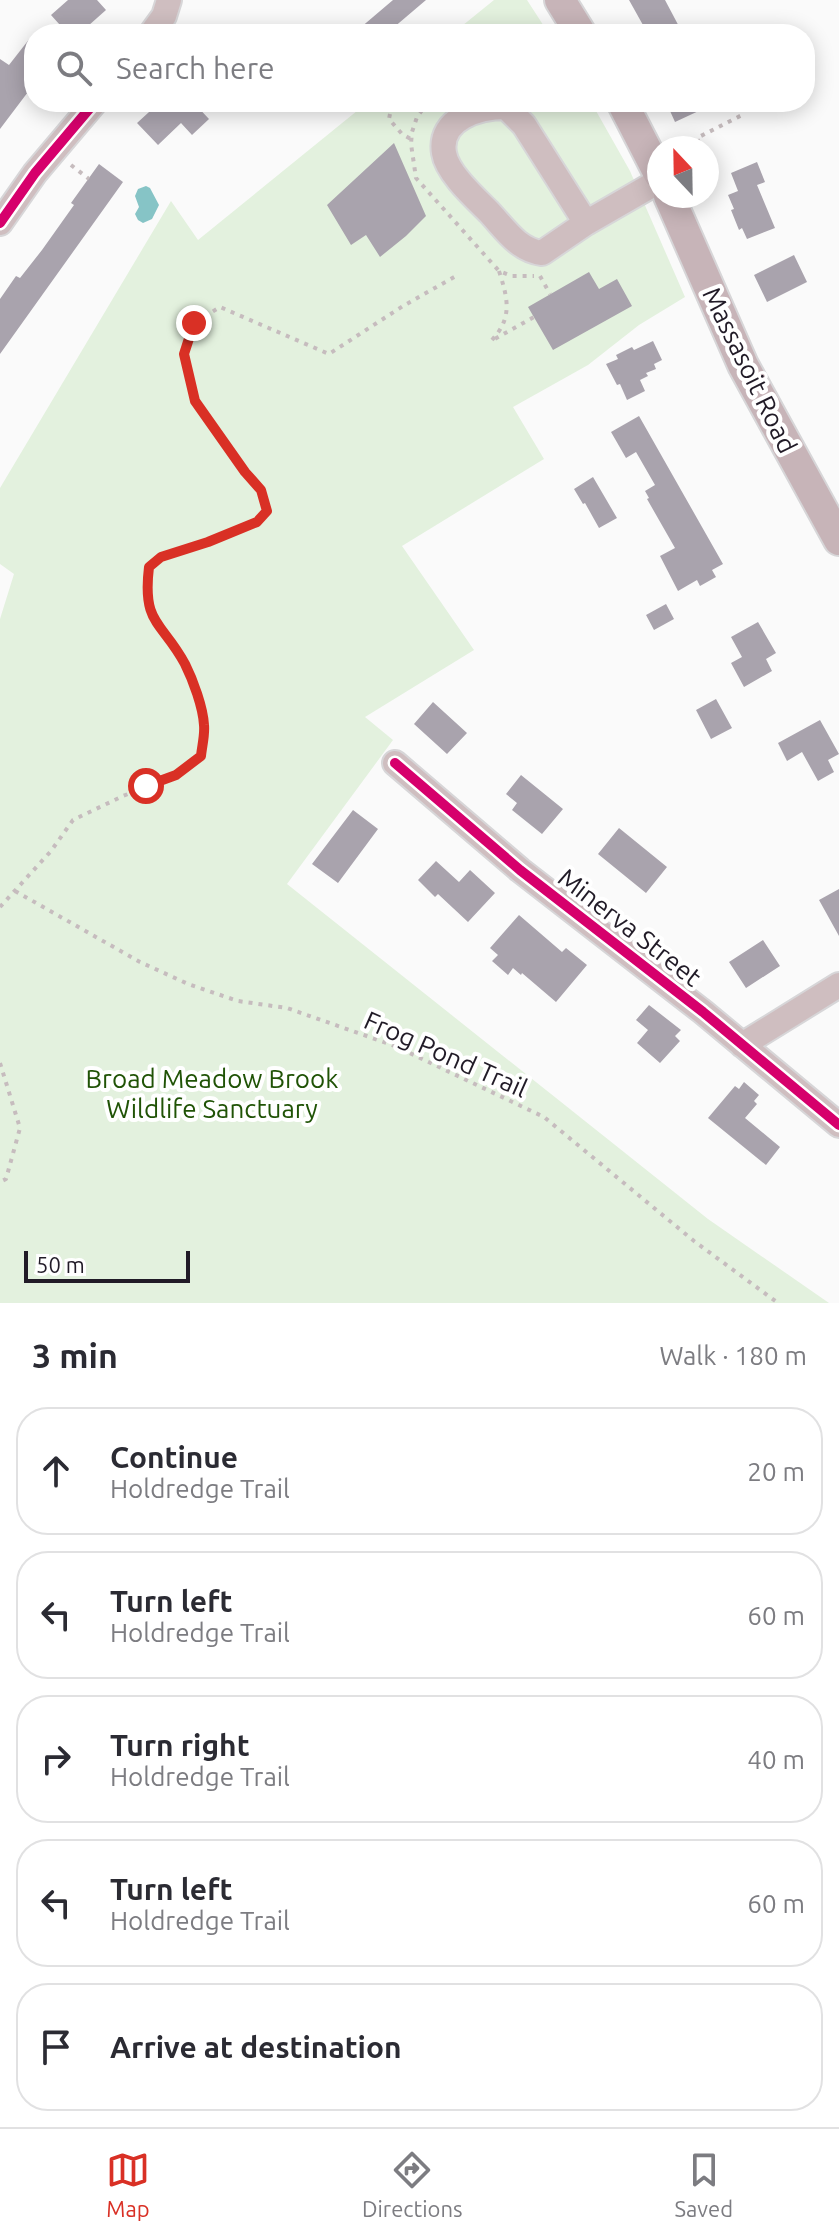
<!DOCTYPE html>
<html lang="en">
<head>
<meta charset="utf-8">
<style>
	:root { --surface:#fff; --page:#f7f7f7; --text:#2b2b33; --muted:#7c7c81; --line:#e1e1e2; --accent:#d93025 }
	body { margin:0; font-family:Ubuntu,sans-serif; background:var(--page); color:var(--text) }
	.compass { position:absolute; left:647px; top:136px; width:72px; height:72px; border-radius:50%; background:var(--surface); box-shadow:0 4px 20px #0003; rotate:338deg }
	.scale { position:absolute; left:24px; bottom:20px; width:166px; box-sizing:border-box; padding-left:8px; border:4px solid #211b27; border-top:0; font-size:22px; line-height:28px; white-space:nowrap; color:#211b27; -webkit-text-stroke:6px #fff; paint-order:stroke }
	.stop { position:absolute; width:24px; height:24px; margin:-18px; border:6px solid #d93025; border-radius:50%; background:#fff }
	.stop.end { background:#d93025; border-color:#fff; box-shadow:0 2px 8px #0008 }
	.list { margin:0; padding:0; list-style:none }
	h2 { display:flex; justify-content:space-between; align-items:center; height:104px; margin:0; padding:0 32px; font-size:34px }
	h2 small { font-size:26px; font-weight:400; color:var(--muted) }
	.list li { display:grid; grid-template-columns:52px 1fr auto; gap:24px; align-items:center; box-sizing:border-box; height:128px; margin:0 16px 16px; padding:0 16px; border:2px solid var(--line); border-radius:32px }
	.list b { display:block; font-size:30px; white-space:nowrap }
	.list p { margin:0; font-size:26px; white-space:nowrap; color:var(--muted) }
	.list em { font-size:26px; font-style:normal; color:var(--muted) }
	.icon { flex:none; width:44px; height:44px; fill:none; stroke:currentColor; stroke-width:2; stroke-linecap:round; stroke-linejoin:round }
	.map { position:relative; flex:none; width:839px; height:1303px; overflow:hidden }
	.search { position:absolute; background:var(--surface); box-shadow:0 4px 20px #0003; left:24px; right:24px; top:24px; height:88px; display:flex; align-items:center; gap:20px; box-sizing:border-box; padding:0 28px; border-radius:32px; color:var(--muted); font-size:30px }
	.sheet { height:824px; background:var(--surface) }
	nav { display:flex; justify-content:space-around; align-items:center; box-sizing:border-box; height:112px; border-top:2px solid var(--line); background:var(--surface); font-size:22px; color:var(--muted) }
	nav a { display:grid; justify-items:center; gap:4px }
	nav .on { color:var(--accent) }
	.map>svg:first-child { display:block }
	.green { fill:#e3f1de }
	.water { fill:#86c4c6 }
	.building { fill:#a9a3ad }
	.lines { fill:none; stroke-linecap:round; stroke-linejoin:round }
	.minor-casing { stroke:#d7d6d8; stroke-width:28 }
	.major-casing { stroke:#d7d6d8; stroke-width:34 }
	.path { stroke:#c6bcbe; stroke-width:4; stroke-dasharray:4 6; stroke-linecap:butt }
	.minor { stroke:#cfbec0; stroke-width:24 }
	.major { stroke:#c7b4b8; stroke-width:30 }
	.cycleway-casing { stroke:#fff; stroke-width:15 }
	.cycleway { stroke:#d6006c; stroke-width:10 }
	.route { stroke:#d93025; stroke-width:10 }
	.labels { text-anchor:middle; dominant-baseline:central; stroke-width:8; stroke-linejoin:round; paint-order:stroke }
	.street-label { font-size:26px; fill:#211b27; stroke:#fff }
	.park-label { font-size:26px; fill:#205306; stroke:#fff }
</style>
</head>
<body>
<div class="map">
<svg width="839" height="1303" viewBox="0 0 839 1303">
	<rect width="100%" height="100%" fill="#fafafa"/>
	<path class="green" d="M 494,0 L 527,0 L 549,34 L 452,34 Z
		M 368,102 L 591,102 L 630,171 L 685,297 L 639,325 L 588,365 L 513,407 L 544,459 L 402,546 L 474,650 L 365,717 L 393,740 L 287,884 L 708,1219 L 829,1303 L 0,1303 L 0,619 L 14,574 L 0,564 L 0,488 L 171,201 L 198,240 Z"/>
	<path class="water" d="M 146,186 L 150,188 L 159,205 L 152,219 L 143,223 L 138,220 L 135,214 L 139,207 L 135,196 L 138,189 Z"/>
	<path class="building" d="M 68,0 L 97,0 L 106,10 L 79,34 L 68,34 L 51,15 Z
		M 393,0 L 426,0 L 386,34 L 353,34 Z
		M 629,0 L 665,0 L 683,34 L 648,34 Z
		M 34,33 L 34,84 L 0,129 L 0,59 L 9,65 Z
		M 160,102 L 193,102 L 209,119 L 192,135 L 181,123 L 158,145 L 137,123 Z
		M 666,102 L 718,102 L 675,122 Z
		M 394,143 L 426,216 L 406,236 L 380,257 L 366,235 L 351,245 L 327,205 Z
		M 757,162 L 765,182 L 757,185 L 775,228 L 747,239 L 742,228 L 739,230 L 731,210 L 734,209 L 728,195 L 738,191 L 731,173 Z
		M 99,164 L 123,182 L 0,354 L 0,299 L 16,276 L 20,278 L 42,250 L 74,205 L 71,203 Z
		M 794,255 L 807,282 L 767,302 L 754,275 Z
		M 589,272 L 599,289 L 617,279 L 632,306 L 553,350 L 528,307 Z
		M 653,341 L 662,360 L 654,364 L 656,369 L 646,373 L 648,376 L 640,380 L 645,391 L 627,400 L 620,384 L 617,385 L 606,364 L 618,359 L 616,355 L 632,347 L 634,350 Z
		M 639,416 L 723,564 L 712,570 L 716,577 L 700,586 L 697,580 L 678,591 L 660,556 L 675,548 L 647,499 L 649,498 L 645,491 L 655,485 L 636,452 L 626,458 L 611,432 Z
		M 593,477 L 617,518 L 599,528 L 585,503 L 583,504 L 574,489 Z
		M 666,604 L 674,619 L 654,630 L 646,615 Z
		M 758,622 L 776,653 L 766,659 L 772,671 L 744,687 L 731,663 L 742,657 L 731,637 Z
		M 716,699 L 732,728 L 711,739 L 696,710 Z
		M 433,702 L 467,733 L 447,754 L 414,724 Z
		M 820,720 L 839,754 L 828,760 L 834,772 L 818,781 L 802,752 L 787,761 L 778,743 Z
		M 521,775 L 563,809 L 542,834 L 512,810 L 517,803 L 506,794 Z
		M 353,810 L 378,829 L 338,883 L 312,864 Z
		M 619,828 L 667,867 L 646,893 L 598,854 Z
		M 436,861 L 459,882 L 470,870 L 495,893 L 468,922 L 438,894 L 435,897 L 418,880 Z
		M 839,889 L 839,936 L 819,900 Z
		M 519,915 L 562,952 L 566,948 L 587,965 L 556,1002 L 522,973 L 521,975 L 513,968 L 508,975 L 492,961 L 498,955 L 490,948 Z
		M 763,940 L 780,966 L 746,988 L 729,962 Z
		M 649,1005 L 681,1030 L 675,1036 L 680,1041 L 660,1063 L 637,1043 L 648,1030 L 636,1020 Z
		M 744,1082 L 759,1095 L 754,1101 L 757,1104 L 745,1118 L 780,1147 L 766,1165 L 708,1118 L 735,1086 L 739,1089 Z"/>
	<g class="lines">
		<defs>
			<path id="minor" d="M 151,34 L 164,16 L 169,0
				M 0,223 L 35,173 L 95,102
				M 586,223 L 524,125 L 506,107 C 480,107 438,118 444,153 C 447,173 475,198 489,212 C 505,229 518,250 542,253 L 586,223 L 659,181
				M 395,763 L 520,870 L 703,1012 L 839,1125
				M 742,1045 L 839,985"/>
			<path id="major" d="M 560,0 L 581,34
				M 622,102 L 659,174
				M 669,196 L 743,365 L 839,540"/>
		</defs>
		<use href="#minor" class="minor-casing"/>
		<use href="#major" class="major-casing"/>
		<path class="path" d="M 428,102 L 417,117 L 412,132 L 411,144 L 416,178 L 499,271 L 512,276 L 534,276
			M 390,114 L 389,119 L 402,134 L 411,139
			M 699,143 L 697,138 L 744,114
			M 71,165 L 89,179
			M 499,271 C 508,299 513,318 491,341 L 534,317
			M 540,276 L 550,294
			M 15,891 L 140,962 L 188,984 L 238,1001 L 287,1008 L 395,1046 L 544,1117 L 694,1241 L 778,1303
			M 0,907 L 51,851 L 73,820 L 123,796 L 176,775 L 201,756 L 204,723 L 193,683 L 184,661 L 161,631 L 149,610 L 146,590 L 149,567 L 161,557 L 208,542 L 257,522 L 267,511 L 261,490 L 245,472 L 195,401 L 184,354 L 194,323 L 220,307 L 329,354 L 403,306 L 456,276
			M 0,1063 L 20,1128 L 6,1179 L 0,1182"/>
		<use href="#minor" class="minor"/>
		<use href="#major" class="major"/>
		<defs>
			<path id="cycleway" d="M 0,223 L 35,173 L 95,102
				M 395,763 L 520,870 L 703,1012 L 839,1125"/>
		</defs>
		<use href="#cycleway" class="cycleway-casing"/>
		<use href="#cycleway" class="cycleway"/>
	</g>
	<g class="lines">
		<path class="route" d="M 146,786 L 176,775 L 201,756 C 202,746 205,735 204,725 C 203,707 193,680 185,664 C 162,621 142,625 149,567 L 161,557 L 208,542 L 257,522 L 267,511 L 261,490 L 245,472 L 195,401 L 184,354 L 194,323"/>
	</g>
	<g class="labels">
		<g class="street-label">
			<text transform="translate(750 370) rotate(64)">Massasoit Road</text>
			<text transform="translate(630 927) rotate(38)">Minerva Street</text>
			<text transform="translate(446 1054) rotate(24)">Frog Pond Trail</text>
		</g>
		<g class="park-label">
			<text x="212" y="1078">Broad Meadow Brook<tspan x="212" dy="30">Wildlife Sanctuary</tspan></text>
		</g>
	</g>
</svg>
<svg class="compass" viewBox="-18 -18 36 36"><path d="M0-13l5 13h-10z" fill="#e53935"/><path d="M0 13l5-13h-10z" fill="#7c7c81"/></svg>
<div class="scale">50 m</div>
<div class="stop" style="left:146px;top:786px"></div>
<div class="stop end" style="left:194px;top:323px"></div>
<div class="search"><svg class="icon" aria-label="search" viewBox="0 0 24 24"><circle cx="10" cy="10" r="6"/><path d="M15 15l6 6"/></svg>Search here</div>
</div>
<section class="sheet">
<h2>3 min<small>Walk · 180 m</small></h2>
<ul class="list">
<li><svg class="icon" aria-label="ahead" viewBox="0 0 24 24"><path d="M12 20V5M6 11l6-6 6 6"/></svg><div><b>Continue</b><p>Holdredge Trail</p></div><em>20 m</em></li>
<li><svg class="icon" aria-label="left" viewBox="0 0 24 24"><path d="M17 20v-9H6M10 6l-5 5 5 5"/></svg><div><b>Turn left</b><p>Holdredge Trail</p></div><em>60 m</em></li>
<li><svg class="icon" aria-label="right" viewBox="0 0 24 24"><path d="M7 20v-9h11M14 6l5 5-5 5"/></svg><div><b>Turn right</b><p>Holdredge Trail</p></div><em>40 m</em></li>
<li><svg class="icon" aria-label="left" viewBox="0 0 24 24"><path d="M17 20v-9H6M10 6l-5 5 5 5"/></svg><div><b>Turn left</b><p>Holdredge Trail</p></div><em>60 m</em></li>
<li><svg class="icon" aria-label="arrive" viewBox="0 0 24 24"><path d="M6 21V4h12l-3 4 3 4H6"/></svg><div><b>Arrive at destination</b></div></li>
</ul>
</section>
<nav>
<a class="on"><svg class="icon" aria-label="map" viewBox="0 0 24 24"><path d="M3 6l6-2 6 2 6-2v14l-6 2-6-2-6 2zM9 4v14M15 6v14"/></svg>Map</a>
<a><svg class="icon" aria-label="directions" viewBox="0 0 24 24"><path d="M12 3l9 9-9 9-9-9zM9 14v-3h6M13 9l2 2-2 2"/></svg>Directions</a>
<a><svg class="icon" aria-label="saved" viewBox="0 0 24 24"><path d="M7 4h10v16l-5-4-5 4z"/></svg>Saved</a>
</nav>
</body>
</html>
